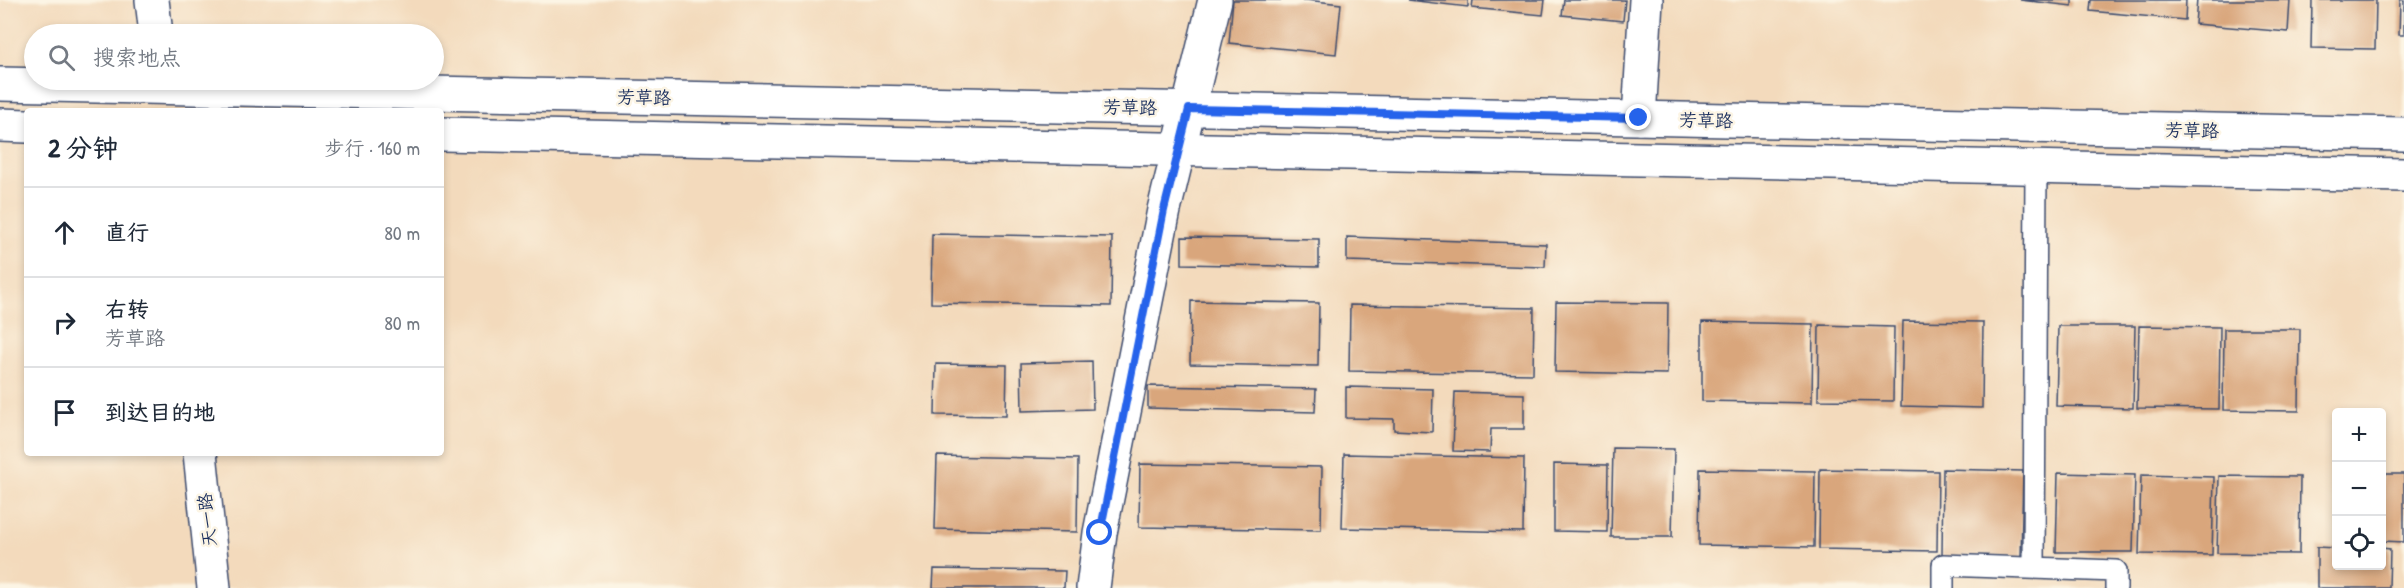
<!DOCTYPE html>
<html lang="zh">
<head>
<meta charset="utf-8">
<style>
	:root { --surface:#fff; --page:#f6f6f7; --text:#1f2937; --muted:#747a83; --line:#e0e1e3 }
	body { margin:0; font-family:"Patrick Hand","LXGW WenKai TC",sans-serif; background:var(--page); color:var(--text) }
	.controls { position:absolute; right:18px; bottom:18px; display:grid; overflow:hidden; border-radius:6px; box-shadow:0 3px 9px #0003 }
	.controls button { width:54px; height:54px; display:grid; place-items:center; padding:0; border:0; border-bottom:2px solid var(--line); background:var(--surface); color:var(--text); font:30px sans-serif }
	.stop { position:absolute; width:18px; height:18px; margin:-14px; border:4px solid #2563eb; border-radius:50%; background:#fff }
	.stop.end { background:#2563eb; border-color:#fff; box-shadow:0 2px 6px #0008 }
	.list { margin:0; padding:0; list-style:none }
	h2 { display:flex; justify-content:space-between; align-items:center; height:78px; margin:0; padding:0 24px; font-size:26px }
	h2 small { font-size:20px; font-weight:400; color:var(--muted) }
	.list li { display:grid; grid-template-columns:39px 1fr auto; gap:18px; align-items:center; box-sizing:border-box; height:90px; padding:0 24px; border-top:2px solid var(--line) }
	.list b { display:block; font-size:22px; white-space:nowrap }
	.list p { margin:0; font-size:20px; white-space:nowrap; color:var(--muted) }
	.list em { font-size:20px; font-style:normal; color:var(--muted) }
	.icon { flex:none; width:33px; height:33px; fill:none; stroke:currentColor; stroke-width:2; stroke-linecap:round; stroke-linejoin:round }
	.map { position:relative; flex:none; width:2404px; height:588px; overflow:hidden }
	.search { position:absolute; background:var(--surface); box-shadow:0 3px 9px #0003; left:24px; top:24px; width:420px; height:66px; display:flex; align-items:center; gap:15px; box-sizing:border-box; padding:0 21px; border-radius:33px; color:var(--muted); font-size:22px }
	.panel { position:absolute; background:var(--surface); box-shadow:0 3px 9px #0003; left:24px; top:108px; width:420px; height:348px; border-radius:6px }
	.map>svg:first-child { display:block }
	.building { fill:#d9a67c }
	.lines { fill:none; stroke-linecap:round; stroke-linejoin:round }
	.service-casing { stroke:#3b496c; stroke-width:24 }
	.minor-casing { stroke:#3b496c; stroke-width:36 }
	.tertiary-casing { stroke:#3b496c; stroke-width:36 }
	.service { stroke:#fff; stroke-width:21 }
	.minor { stroke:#fff; stroke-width:33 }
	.tertiary { stroke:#fff; stroke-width:33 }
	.route { stroke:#2563eb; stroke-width:8 }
	.labels { text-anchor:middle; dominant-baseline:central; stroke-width:5; stroke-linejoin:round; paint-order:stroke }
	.street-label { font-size:18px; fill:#1b2f5e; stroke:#fcf5e5 }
</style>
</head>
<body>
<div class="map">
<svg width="2404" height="588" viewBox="0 0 2404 588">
	<rect width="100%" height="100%" fill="#fcf5e5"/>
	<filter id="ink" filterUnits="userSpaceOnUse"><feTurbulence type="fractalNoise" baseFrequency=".0167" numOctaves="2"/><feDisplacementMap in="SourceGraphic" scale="12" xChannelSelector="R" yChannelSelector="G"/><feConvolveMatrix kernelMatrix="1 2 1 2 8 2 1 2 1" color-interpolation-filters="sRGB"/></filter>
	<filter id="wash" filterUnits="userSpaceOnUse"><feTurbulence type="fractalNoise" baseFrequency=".008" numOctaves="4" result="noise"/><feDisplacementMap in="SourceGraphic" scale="24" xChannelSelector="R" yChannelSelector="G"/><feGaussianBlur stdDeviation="1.35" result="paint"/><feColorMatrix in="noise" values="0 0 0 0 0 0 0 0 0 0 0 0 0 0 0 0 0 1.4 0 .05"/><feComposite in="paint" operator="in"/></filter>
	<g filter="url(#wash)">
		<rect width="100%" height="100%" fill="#f3dabc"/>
		<g id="blocks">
			<path class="building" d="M 1233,0 L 1306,0 L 1341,4 L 1336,54 L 1229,43 Z
				M 1408,0 L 1468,0 L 1468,7 Z
				M 1473,0 L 1545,0 L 1543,15 L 1472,8 Z
				M 1564,0 L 1625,0 L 1623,21 L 1562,15 Z
				M 2020,0 L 2072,0 L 2072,6 Z
				M 2091,0 L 2186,0 L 2185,20 L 2090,11 Z
				M 2197,0 L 2290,0 L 2288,32 L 2195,24 Z
				M 2312,0 L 2376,0 L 2375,49 L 2311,48 Z
				M 2400,0 L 2404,0 L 2404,35 L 2399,35 Z
				M 932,234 L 1112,237 L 1111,306 L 931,303 Z
				M 1182,237 L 1319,239 L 1319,267 L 1182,264 Z
				M 1347,237 L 1546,244 L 1545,267 L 1347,261 Z
				M 1191,301 L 1319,303 L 1318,366 L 1190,364 Z
				M 1556,302 L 1668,303 L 1667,374 L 1555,372 Z
				M 1350,305 L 1534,308 L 1533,374 L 1349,371 Z
				M 1903,321 L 1983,322 L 1982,408 L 1901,406 Z
				M 1702,322 L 1813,324 L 1812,403 L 1702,401 Z
				M 1819,325 L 1894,327 L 1893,401 L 1818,400 Z
				M 2058,326 L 2135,326 L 2133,408 L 2056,406 Z
				M 2139,326 L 2220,327 L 2219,409 L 2137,408 Z
				M 2224,329 L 2300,329 L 2299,411 L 2223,410 Z
				M 1092,361 L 1093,409 L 1022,411 L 1021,363 Z
				M 936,364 L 1007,365 L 1006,416 L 935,415 Z
				M 1148,386 L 1316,389 L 1315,412 L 1148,408 Z
				M 1346,387 L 1433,389 L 1432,432 L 1394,430 L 1394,419 L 1346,418 Z
				M 1455,392 L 1524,394 L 1524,429 L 1491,429 L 1490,452 L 1453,451 Z
				M 1613,448 L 1674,449 L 1672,537 L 1611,537 Z
				M 1344,454 L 1524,458 L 1523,532 L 1342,528 Z
				M 937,456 L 1078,459 L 1077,532 L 935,529 Z
				M 1140,464 L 1322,467 L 1321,530 L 1139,527 Z
				M 1554,464 L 1608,465 L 1607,532 L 1554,531 Z
				M 1700,469 L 1815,471 L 1814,547 L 1699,545 Z
				M 1820,469 L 1938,471 L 1937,551 L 1819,549 Z
				M 1943,469 L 2023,471 L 2021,557 L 1942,556 Z
				M 2058,473 L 2135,475 L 2133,552 L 2056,552 Z
				M 2382,474 L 2404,474 L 2404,542 L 2382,541 Z
				M 2141,475 L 2214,477 L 2212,555 L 2139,554 Z
				M 2219,476 L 2300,477 L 2299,554 L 2217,553 Z
				M 2317,547 L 2336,548 L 2336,566 L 2382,566 L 2382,548 L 2390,549 L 2389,588 L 2317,588 Z
				M 934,569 L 1065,571 L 1064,588 L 933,588 Z"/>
		</g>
	</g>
	<g filter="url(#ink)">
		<use href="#blocks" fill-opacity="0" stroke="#3b496c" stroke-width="1.5"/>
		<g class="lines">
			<defs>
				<path id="service" d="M 2034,568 L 2036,167
					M 1943,588 L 1943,565 L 2116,571 L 2116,588"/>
				<path id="minor" d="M 1639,118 L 1646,0
					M 1093,588 L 1100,533 L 1164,210 L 1215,0"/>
				<path id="tertiary" d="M 152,0 L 156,34
					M 0,84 L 2404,134
					M 0,125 L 27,126
					M 441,134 L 2404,175
					M 200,453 L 214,588"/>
			</defs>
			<use href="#service" class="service-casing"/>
			<use href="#minor" class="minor-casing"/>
			<use href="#tertiary" class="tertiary-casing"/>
			<use href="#service" class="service"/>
			<use href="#minor" class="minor"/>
			<use href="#tertiary" class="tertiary"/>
		</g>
	</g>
	<g class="lines" filter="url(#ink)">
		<path class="route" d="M 1100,533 L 1164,210 L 1189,109 L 1639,118"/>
	</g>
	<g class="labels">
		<g class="street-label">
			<text transform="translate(644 97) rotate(1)">芳草路</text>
			<text transform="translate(1130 107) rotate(1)">芳草路</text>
			<text transform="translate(1706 120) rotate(1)">芳草路</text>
			<text transform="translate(2192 130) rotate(1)">芳草路</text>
			<text transform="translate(207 520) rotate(-96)">天一路</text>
		</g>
	</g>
</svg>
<div class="controls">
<button>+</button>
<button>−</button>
<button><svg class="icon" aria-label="locate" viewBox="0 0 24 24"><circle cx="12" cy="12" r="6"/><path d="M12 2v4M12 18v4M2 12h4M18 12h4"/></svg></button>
</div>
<div class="stop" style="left:1100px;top:533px"></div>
<div class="stop end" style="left:1639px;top:118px"></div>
<div class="search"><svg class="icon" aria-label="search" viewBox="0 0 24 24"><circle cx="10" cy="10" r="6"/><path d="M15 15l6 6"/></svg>搜索地点</div>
<section class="panel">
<h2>2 分钟<small>步行 · 160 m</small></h2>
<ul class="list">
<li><svg class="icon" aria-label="ahead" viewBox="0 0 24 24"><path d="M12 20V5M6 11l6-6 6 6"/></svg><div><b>直行</b></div><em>80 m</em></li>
<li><svg class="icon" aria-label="right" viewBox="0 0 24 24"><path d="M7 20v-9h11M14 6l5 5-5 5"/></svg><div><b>右转</b><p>芳草路</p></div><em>80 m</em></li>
<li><svg class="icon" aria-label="arrive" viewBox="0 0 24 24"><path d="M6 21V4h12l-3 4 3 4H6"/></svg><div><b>到达目的地</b></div></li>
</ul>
</section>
</div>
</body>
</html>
